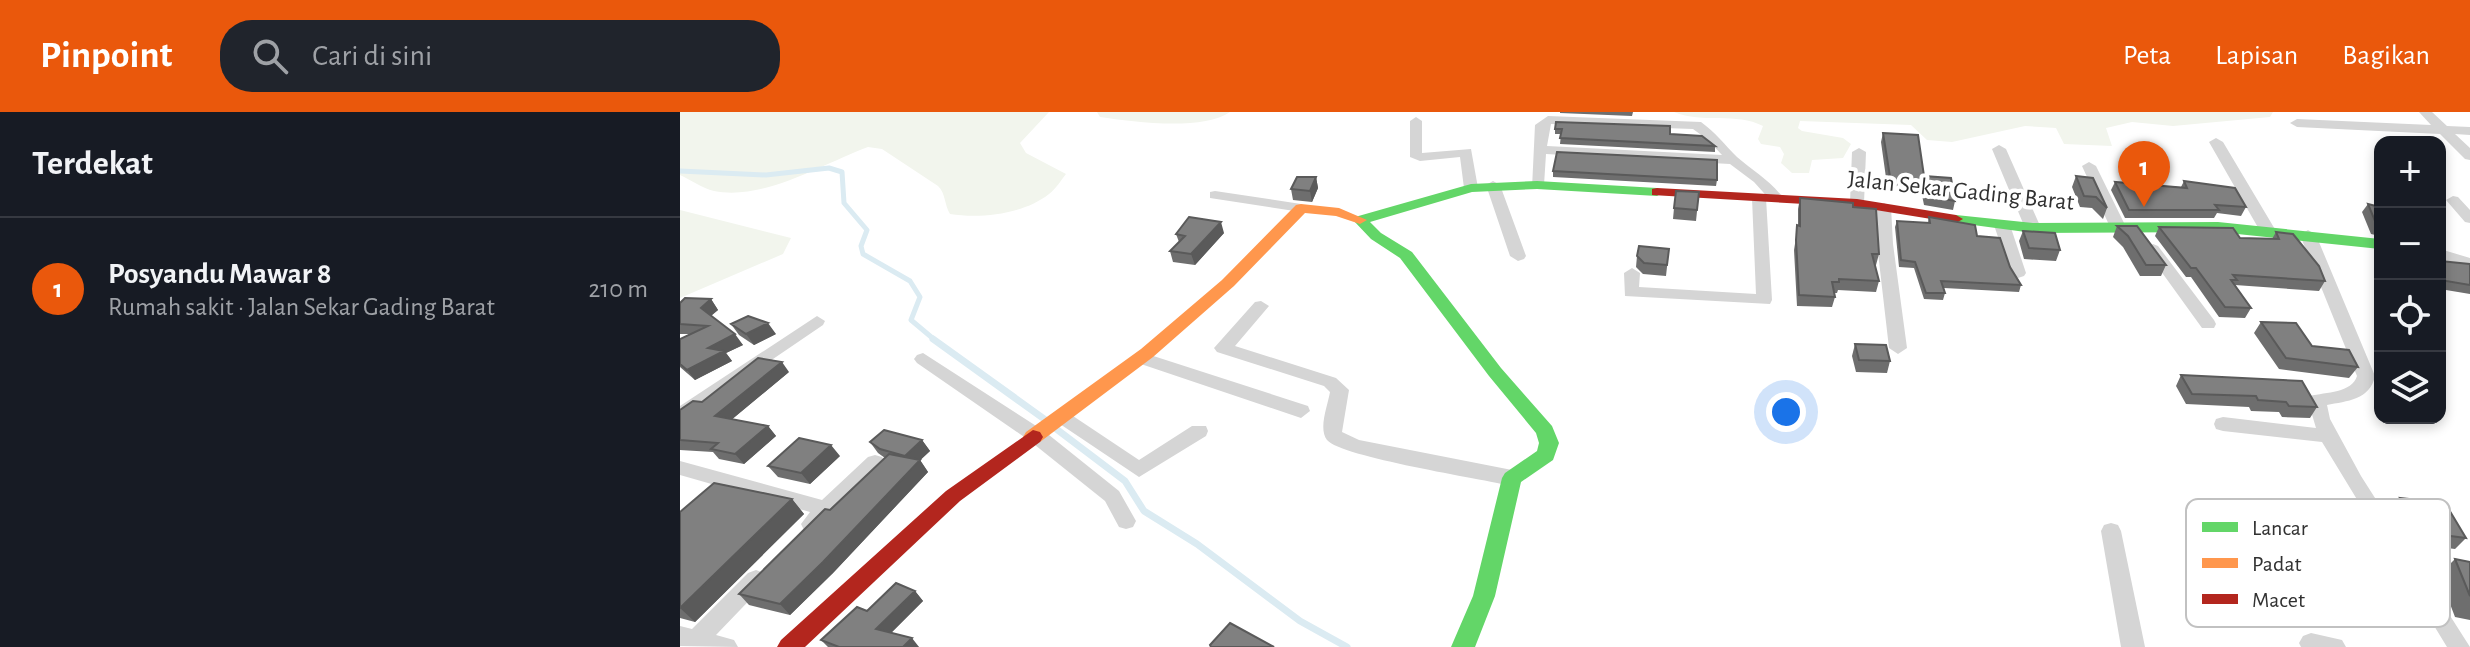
<!DOCTYPE html>
<html lang="id">
<head>
<meta charset="utf-8">
<style>
	:root { --surface:#171b24; --page:#20242c; --text:#f1f3f6; --muted:#9ea1a6; --line:#363941; --accent:#ea580c }
	body { margin:0; font-family:"Alegreya Sans",sans-serif; background:var(--page); color:var(--text) }
	.controls { position:absolute; right:24px; top:24px; display:grid; overflow:hidden; border-radius:16px; box-shadow:0 4px 12px #0003 }
	.controls button { width:72px; height:72px; display:grid; place-items:center; padding:0; border:0; border-bottom:2px solid var(--line); background:var(--surface); color:var(--text); font:40px sans-serif }
	.you { position:absolute; left:1106px; top:300px; width:28px; height:28px; margin:-20px; border:6px solid #fff; border-radius:50%; background:#1a73e8; box-shadow:0 0 0 12px #1a73e833 }
	.badge { display:grid; place-items:center; width:52px; height:52px; border-radius:50%; background:var(--accent); color:#fff; font-size:26px; font-weight:700 }
	.pin { position:absolute; translate:-50% -66px; filter:drop-shadow(0 2px 4px #0008) }
	.pin::after { content:''; position:absolute; top:42px; width:28px; height:24px; background:inherit; clip-path:polygon(0 0,100% 0,50% 100%) }
	.list { margin:0; padding:0; list-style:none }
	h2 { display:flex; justify-content:space-between; align-items:center; height:104px; margin:0; padding:0 32px; font-size:34px }
	h2 small { font-size:26px; font-weight:400; color:var(--muted) }
	.list li { display:grid; grid-template-columns:52px 1fr auto; gap:24px; align-items:center; box-sizing:border-box; height:144px; padding:0 32px; border-top:2px solid var(--line) }
	.list b { display:block; font-size:30px; white-space:nowrap }
	.list p { margin:0; font-size:26px; white-space:nowrap; color:var(--muted) }
	.list em { font-size:26px; font-style:normal; color:var(--muted) }
	.icon { flex:none; width:44px; height:44px; fill:none; stroke:currentColor; stroke-width:2; stroke-linecap:round; stroke-linejoin:round }
	.map { position:relative; flex:none; width:1790px; height:535px; overflow:hidden }
	header { display:flex; align-items:center; gap:48px; box-sizing:border-box; height:112px; padding:0 40px; background:var(--accent); color:#fff }
	header strong { font-size:38px }
	nav { display:flex; gap:44px; margin-inline-start:auto; font-size:28px }
	.search { width:560px; height:72px; background:var(--page); display:flex; align-items:center; gap:20px; box-sizing:border-box; padding:0 28px; border-radius:32px; color:var(--muted); font-size:30px }
	main { display:flex }
	aside { flex:1; background:var(--surface) }
	.map>svg:first-child { display:block }
	.green { fill:#f2f5ed }
	.lines { fill:none; stroke-linecap:round; stroke-linejoin:round }
	.stream-far1 { stroke:#dbebf2; stroke-width:5 }
	.stream { stroke:#dbebf2; stroke-width:7 }
	.street { fill:#d5d5d5; fill-rule:evenodd }
	.fast { fill:#63d668; fill-rule:evenodd }
	.slow { fill:#ff974d; fill-rule:evenodd }
	.jam { fill:#b3261e; fill-rule:evenodd }
	.wall { fill:#6e6e6e }
	.shaded-wall { fill:#5a5a5a }
	.building { fill:#808080; stroke:#5a5a5a; stroke-width:2 }
	.labels { text-anchor:middle; dominant-baseline:central; stroke-width:8; stroke-linejoin:round; paint-order:stroke }
	.street-label { font-size:24px; fill:#313131; stroke:#fff }
	.key { fill:#fff; stroke:#c1c1c1; stroke-width:2 }
	.key-label { font-size:22px; fill:#313131 }
</style>
</head>
<body>
<header>
<strong>Pinpoint</strong>
<div class="search"><svg class="icon" aria-label="search" viewBox="0 0 24 24"><circle cx="10" cy="10" r="6"/><path d="M15 15l6 6"/></svg>Cari di sini</div>
<nav><a>Peta</a><a>Lapisan</a><a>Bagikan</a></nav>
</header>
<main>
<aside>
<h2>Terdekat<small></small></h2>
<ul class="list">
<li><span class="badge">1</span><div><b>Posyandu Mawar 8</b><p>Rumah sakit · Jalan Sekar Gading Barat</p></div><em>210 m</em></li>
</ul>
</aside>
<div class="map">
<svg width="1790" height="535" viewBox="0 0 1790 535">
	<rect width="100%" height="100%" fill="#fff"/>
	<path class="green" d="M 0,0 L 369,0 L 340,31 L 346,41 L 386,62 C 381,68 376,77 369,82 C 344,102 301,107 270,102 C 264,92 266,82 258,74 L 202,37 L 188,35 C 142,52 84,89 34,79 C 22,76 11,68 0,63 Z
		M 417,0 L 550,0 C 523,19 454,10 420,5 Z
		M 994,0 L 1593,0 L 1590,5 L 1493,14 L 1452,10 L 1426,16 L 1432,34 L 1384,32 L 1376,16 L 1345,14 L 1272,30 L 1247,28 L 1231,13 L 1120,9 L 1118,16 L 1122,19 L 1163,26 L 1171,32 L 1163,46 L 1132,48 L 1129,61 L 1112,61 L 1101,51 L 1104,42 L 1100,35 L 1081,32 L 1078,27 L 1083,14 C 1056,0 1023,12 994,0 Z
		M 0,98 L 111,126 L 103,142 L 0,186 Z"/>
	<g class="lines">
		<path class="stream-far1" d="M 0,59 L 86,63 L 149,56 L 162,60 L 164,91 L 187,118 L 181,134 L 183,142 L 230,169 L 240,185 L 231,208 L 256,229"/>
		<path class="stream" d="M 253,227 L 367,309
			M 375,316 L 445,369 L 464,399 L 517,432 L 620,509 L 667,535"/>
		<path class="street" d="M 1739,0 L 1752,0 L 1767,14 L 1790,15 L 1790,23 L 1775,22 L 1790,36 L 1790,48 L 1785,47 L 1760,22 L 1617,15 L 1610,11 L 1617,7 L 1751,13 Z
			M 868,4 L 1021,10 C 1035,20 1045,33 1057,45 C 1073,59 1091,69 1104,87 L 1102,90 L 1092,90 L 1074,70 L 1050,52 L 866,42 L 864,73 L 862,76 L 852,76 L 855,13 ZM 871,12 L 1013,17 L 1028,28 L 1042,43 L 867,34 Z
			M 736,5 L 742,9 L 742,41 L 791,37 L 798,76 L 796,79 L 786,79 L 784,76 L 780,45 L 740,49 L 730,45 L 730,9 Z
			M 1536,26 L 1543,30 L 1596,119 L 1593,122 L 1588,124 L 1580,119 L 1529,30 Z
			M 1319,33 L 1326,37 L 1361,116 L 1358,119 L 1353,121 L 1345,116 L 1312,37 Z
			M 1179,36 L 1186,40 L 1184,91 L 1177,95 L 1170,91 L 1172,40 Z
			M 1409,50 L 1416,54 L 1446,115 L 1443,118 L 1438,120 L 1430,115 L 1402,54 Z
			M 813,69 L 820,73 L 846,144 L 844,147 L 838,149 L 830,144 L 806,73 Z
			M 535,79 L 621,92 L 628,96 L 621,100 L 530,86 L 530,80 Z
			M 1079,82 L 1086,86 L 1092,188 L 1090,192 L 945,184 L 944,161 L 952,156 L 960,161 L 959,175 L 1076,182 L 1072,86 Z
			M 1773,84 L 1778,85 L 1790,98 L 1790,111 L 1785,110 L 1766,88 Z
			M 1204,91 L 1211,95 L 1213,132 L 1227,236 L 1218,242 L 1209,236 L 1197,132 L 1197,95 Z
			M 1322,108 L 1330,113 L 1346,161 L 1344,164 L 1338,166 L 1330,161 L 1314,113 Z
			M 1628,118 L 1636,123 L 1695,264 C 1690,288 1667,289 1647,293 L 1650,307 L 1681,364 L 1790,535 L 1767,535 L 1642,330 L 1543,319 L 1536,317 L 1534,312 L 1536,307 L 1543,305 L 1636,316 L 1628,289 L 1630,284 C 1646,280 1672,281 1677,264 L 1620,123 Z
			M 1473,132 L 1478,134 L 1534,208 L 1536,212 L 1534,216 L 1522,216 L 1465,137 Z
			M 1760,137 L 1790,146 L 1790,156 L 1760,147 Z
			M 581,189 L 589,194 L 555,234 L 656,266 L 669,278 L 662,320 L 679,328 L 832,358 L 839,361 L 842,366 L 839,371 L 832,374 C 802,367 661,345 647,328 C 638,316 648,293 650,280 L 644,274 L 537,240 L 534,236 L 575,190 Z
			M 137,204 L 145,209 L 143,213 L 0,310 L 0,294 Z
			M 461,240 L 628,294 L 630,299 L 621,306 L 455,250 L 452,246 L 455,242 Z
			M 243,241 L 364,319 L 439,379 L 456,409 L 453,415 L 446,417 L 439,415 L 425,389 L 350,329 L 237,251 L 234,247 L 237,243 Z
			M 384,298 L 459,348 L 512,314 L 526,314 L 528,319 L 526,324 L 459,365 L 377,310 L 375,305 Z
			M 195,343 L 202,345 L 205,350 L 202,355 L 138,418 L 131,420 L 124,418 L 121,412 L 130,400 L 0,363 L 0,349 L 142,388 L 188,345 Z
			M 1431,411 L 1438,413 L 1441,419 L 1465,535 L 1441,535 L 1421,419 L 1424,413 Z
			M 76,458 L 84,461 L 87,467 L 84,473 L 36,523 L 54,528 L 58,535 L 0,534 L 0,514 L 12,517 L 68,461 Z
			M 1631,521 L 1662,528 L 1666,535 L 1621,535 L 1619,531 L 1623,524 Z"/>
		<path class="fast" d="M 857,69 L 977,76 L 984,80 L 977,84 L 857,77 L 792,80 L 690,110 L 701,121 L 732,140 L 821,256 L 872,314 L 879,331 L 873,348 L 841,370 L 815,484 L 795,535 L 771,535 L 793,484 L 822,366 L 825,361 L 857,339 L 859,331 L 856,321 L 809,264 L 720,146 L 691,127 L 673,108 L 675,105 L 791,72 Z
			M 1276,103 L 1353,111 L 1538,110 L 1700,127 L 1700,137 L 1538,120 L 1353,121 L 1271,110 L 1271,104 Z"/>
		<path class="slow" d="M 621,92 L 659,96 L 687,108 L 680,112 L 656,104 L 625,101 L 554,174 L 473,245 L 360,330 L 346,330 L 343,325 L 346,320 L 461,237 L 542,168 L 616,93 Z"/>
		<path class="jam" d="M 977,76 L 1177,87 L 1276,103 L 1283,107 L 1276,111 L 1177,95 L 972,83 L 972,77 Z
			M 353,318 L 360,320 L 363,325 L 360,330 L 280,389 L 125,535 L 97,535 L 101,528 L 266,379 Z"/>
	</g>
	<path class="wall" d="M 880,0 L 953,0 L 952,4 L 880,1 Z
		M 875,17 L 1035,34 L 1035,40 L 880,32 L 881,22 L 875,22 Z
		M 1203,21 L 1244,64 L 1275,89 L 1273,98 L 1244,93 L 1242,83 L 1208,80 L 1201,30 Z
		M 873,59 L 1037,68 L 1036,74 L 873,65 Z
		M 1396,64 L 1427,96 L 1423,107 L 1412,96 L 1400,95 L 1392,75 Z
		M 636,65 L 638,76 L 632,90 L 613,88 L 611,77 Z
		M 1504,69 L 1566,95 L 1561,104 L 1537,101 L 1534,106 L 1445,106 L 1431,78 L 1435,70 L 1501,75 Z
		M 1019,80 L 1016,109 L 993,107 L 994,96 Z
		M 1120,86 L 1173,95 L 1199,142 L 1196,153 L 1195,153 L 1199,169 L 1196,180 L 1158,178 L 1157,181 L 1154,181 L 1155,185 L 1152,195 L 1117,194 L 1114,138 L 1118,113 L 1118,97 Z
		M 1688,92 L 1700,95 L 1700,124 L 1691,122 L 1682,100 Z
		M 1249,105 L 1297,124 L 1330,155 L 1341,173 L 1339,180 L 1264,176 L 1265,181 L 1263,188 L 1244,187 L 1234,156 L 1219,155 L 1215,115 L 1217,109 L 1248,111 Z
		M 1437,114 L 1486,153 L 1481,164 L 1460,164 L 1443,135 L 1433,125 Z
		M 1479,115 L 1560,126 L 1592,127 L 1596,120 L 1645,169 L 1639,179 L 1555,173 L 1571,196 L 1565,206 L 1539,205 L 1511,165 L 1506,165 L 1475,124 Z
		M 1343,119 L 1380,138 L 1376,149 L 1344,147 L 1339,129 Z
		M 544,121 L 515,153 L 493,150 L 490,139 L 499,130 L 496,122 Z
		M 989,137 L 986,164 L 963,162 L 956,155 L 957,144 Z
		M 1760,149 L 1790,152 L 1790,182 L 1760,177 Z
		M 31,187 L 38,198 L 31,204 L 63,233 L 46,241 L 52,249 L 15,268 L 0,255 L 0,227 L 10,222 L 0,222 L 0,191 Z
		M 1581,210 L 1632,234 L 1678,255 L 1669,266 L 1599,257 L 1574,221 Z
		M 51,212 L 96,222 L 74,233 L 59,223 Z
		M 1175,232 L 1210,249 L 1207,261 L 1176,260 L 1172,244 Z
		M 109,260 L 52,307 L 88,314 L 96,324 L 64,352 L 39,347 L 33,340 L 0,338 L 0,298 Z
		M 1501,263 L 1637,295 L 1630,306 L 1602,305 L 1599,300 L 1571,299 L 1569,295 L 1506,292 L 1496,274 Z
		M 242,328 L 250,339 L 240,348 L 248,360 L 153,461 L 110,503 L 69,493 L 59,482 L 205,346 L 198,341 L 190,330 Z
		M 160,344 L 130,372 L 98,365 L 88,354 Z
		M 1720,386 L 1786,426 L 1775,437 L 1728,431 L 1710,397 Z
		M 112,387 L 124,402 L 15,510 L 0,506 L 0,400 Z
		M 1612,398 L 1650,424 L 1645,429 L 1612,422 L 1608,404 Z
		M 1660,400 L 1697,425 L 1688,436 L 1655,429 L 1650,411 Z
		M 1775,447 L 1790,450 L 1790,508 L 1775,505 L 1759,463 Z
		M 235,479 L 243,489 L 211,521 L 239,535 L 148,535 L 141,528 L 187,499 Z"/>
	<path class="shaded-wall" d="M 636,65 L 638,76 L 632,90 L 630,79 Z
		M 541,110 L 544,121 L 515,153 L 511,142 Z
		M 31,187 L 38,198 L 28,206 L 21,196 Z
		M 88,211 L 96,222 L 74,233 L 66,222 Z
		M 55,222 L 63,233 L 46,241 L 52,249 L 15,268 L 7,258 L 28,236 Z
		M 102,250 L 109,260 L 44,314 L 35,304 Z
		M 88,314 L 96,324 L 64,352 L 55,342 Z
		M 242,328 L 250,339 L 233,355 L 225,344 Z
		M 151,333 L 160,344 L 130,372 L 121,361 Z
		M 240,348 L 248,360 L 153,461 L 110,503 L 100,492 Z
		M 112,387 L 124,402 L 15,510 L 0,496 Z
		M 235,479 L 243,489 L 205,527 L 196,517 Z
		M 232,526 L 239,535 L 223,535 Z"/>
	<path class="building" d="M 876,10 L 990,14 L 990,22 L 1022,24 L 1035,34 L 880,26 L 882,17 L 875,17 Z
		M 1203,21 L 1238,23 L 1244,64 L 1271,66 L 1275,89 L 1247,84 L 1245,74 L 1211,71 Z
		M 877,40 L 1037,48 L 1037,68 L 873,59 Z
		M 1396,64 L 1413,66 L 1427,96 L 1416,85 L 1404,84 Z
		M 617,65 L 636,65 L 630,79 L 611,77 Z
		M 1504,69 L 1555,76 L 1566,95 L 1535,93 L 1539,98 L 1449,98 L 1435,70 L 1507,76 Z
		M 996,79 L 1019,80 L 1017,98 L 994,96 Z
		M 1120,86 L 1173,91 L 1173,95 L 1196,97 L 1199,142 L 1192,142 L 1199,169 L 1159,167 L 1159,170 L 1152,170 L 1155,185 L 1119,183 L 1116,128 L 1117,113 L 1120,114 Z
		M 1688,92 L 1700,95 L 1700,115 L 1697,114 Z
		M 509,105 L 541,110 L 511,142 L 490,139 L 505,124 L 496,122 Z
		M 1249,105 L 1295,113 L 1297,124 L 1320,126 L 1330,155 L 1341,173 L 1261,169 L 1265,181 L 1246,181 L 1235,150 L 1221,148 L 1217,109 L 1250,111 Z
		M 1437,114 L 1457,114 L 1486,153 L 1466,153 L 1448,124 Z
		M 1479,115 L 1553,116 L 1560,126 L 1599,127 L 1596,120 L 1613,122 L 1639,154 L 1645,169 L 1553,163 L 1557,168 L 1551,168 L 1571,196 L 1545,195 L 1516,156 L 1511,156 Z
		M 1343,119 L 1375,121 L 1380,138 L 1349,136 Z
		M 959,134 L 989,137 L 987,153 L 964,151 L 957,144 Z
		M 1760,149 L 1790,152 L 1790,173 L 1760,168 Z
		M 5,186 L 31,187 L 21,196 L 55,222 L 28,236 L 44,239 L 7,258 L 0,252 L 0,227 L 28,214 L 0,212 L 0,191 Z
		M 68,204 L 88,211 L 66,222 L 51,212 Z
		M 1581,210 L 1616,211 L 1632,234 L 1669,238 L 1678,255 L 1606,246 Z
		M 1175,232 L 1206,233 L 1210,249 L 1179,248 Z
		M 78,246 L 102,250 L 35,304 L 88,314 L 55,342 L 31,337 L 38,331 L 0,328 L 0,298 L 13,289 L 22,290 Z
		M 1501,263 L 1622,269 L 1637,295 L 1609,294 L 1606,290 L 1578,288 L 1576,284 L 1512,282 Z
		M 204,318 L 242,328 L 225,344 L 200,337 L 190,330 Z
		M 119,326 L 151,333 L 121,361 L 88,354 Z
		M 209,342 L 240,348 L 143,450 L 100,492 L 59,482 L 145,397 L 150,398 Z
		M 34,371 L 112,387 L 0,496 L 0,400 Z
		M 1720,386 L 1765,391 L 1786,426 L 1739,420 Z
		M 1775,447 L 1790,450 L 1790,484 Z
		M 216,471 L 235,479 L 196,517 L 232,526 L 223,535 L 159,535 L 141,528 L 177,495 L 187,499 Z
		M 550,511 L 594,535 L 531,535 L 530,533 Z"/>
	<g class="labels">
		<g class="street-label">
			<text transform="translate(1281 79) rotate(6)">Jalan Sekar Gading Barat</text>
		</g>
	</g>
	<rect x="1506" y="387" width="264" height="128" rx="12" class="key"/>
	<rect x="1522" y="410" width="36" height="10" fill="#63d668"/>
	<rect x="1522" y="446" width="36" height="10" fill="#ff974d"/>
	<rect x="1522" y="482" width="36" height="10" fill="#b3261e"/>
	<g class="key-label">
		<text x="1572" y="423">Lancar</text>
		<text x="1572" y="459">Padat</text>
		<text x="1572" y="495">Macet</text>
	</g>
</svg>
<div class="controls">
<button>+</button>
<button>−</button>
<button><svg class="icon" aria-label="locate" viewBox="0 0 24 24"><circle cx="12" cy="12" r="6"/><path d="M12 2v4M12 18v4M2 12h4M18 12h4"/></svg></button>
<button><svg class="icon" aria-label="layers" viewBox="0 0 24 24"><path d="M12 4l9 5-9 5-9-5zM3 14l9 5 9-5"/></svg></button>
</div>
<div class="you"></div>
<div class="pin badge" style="left:1464px;top:95px">1</div>
</div>
</main>
</body>
</html>
